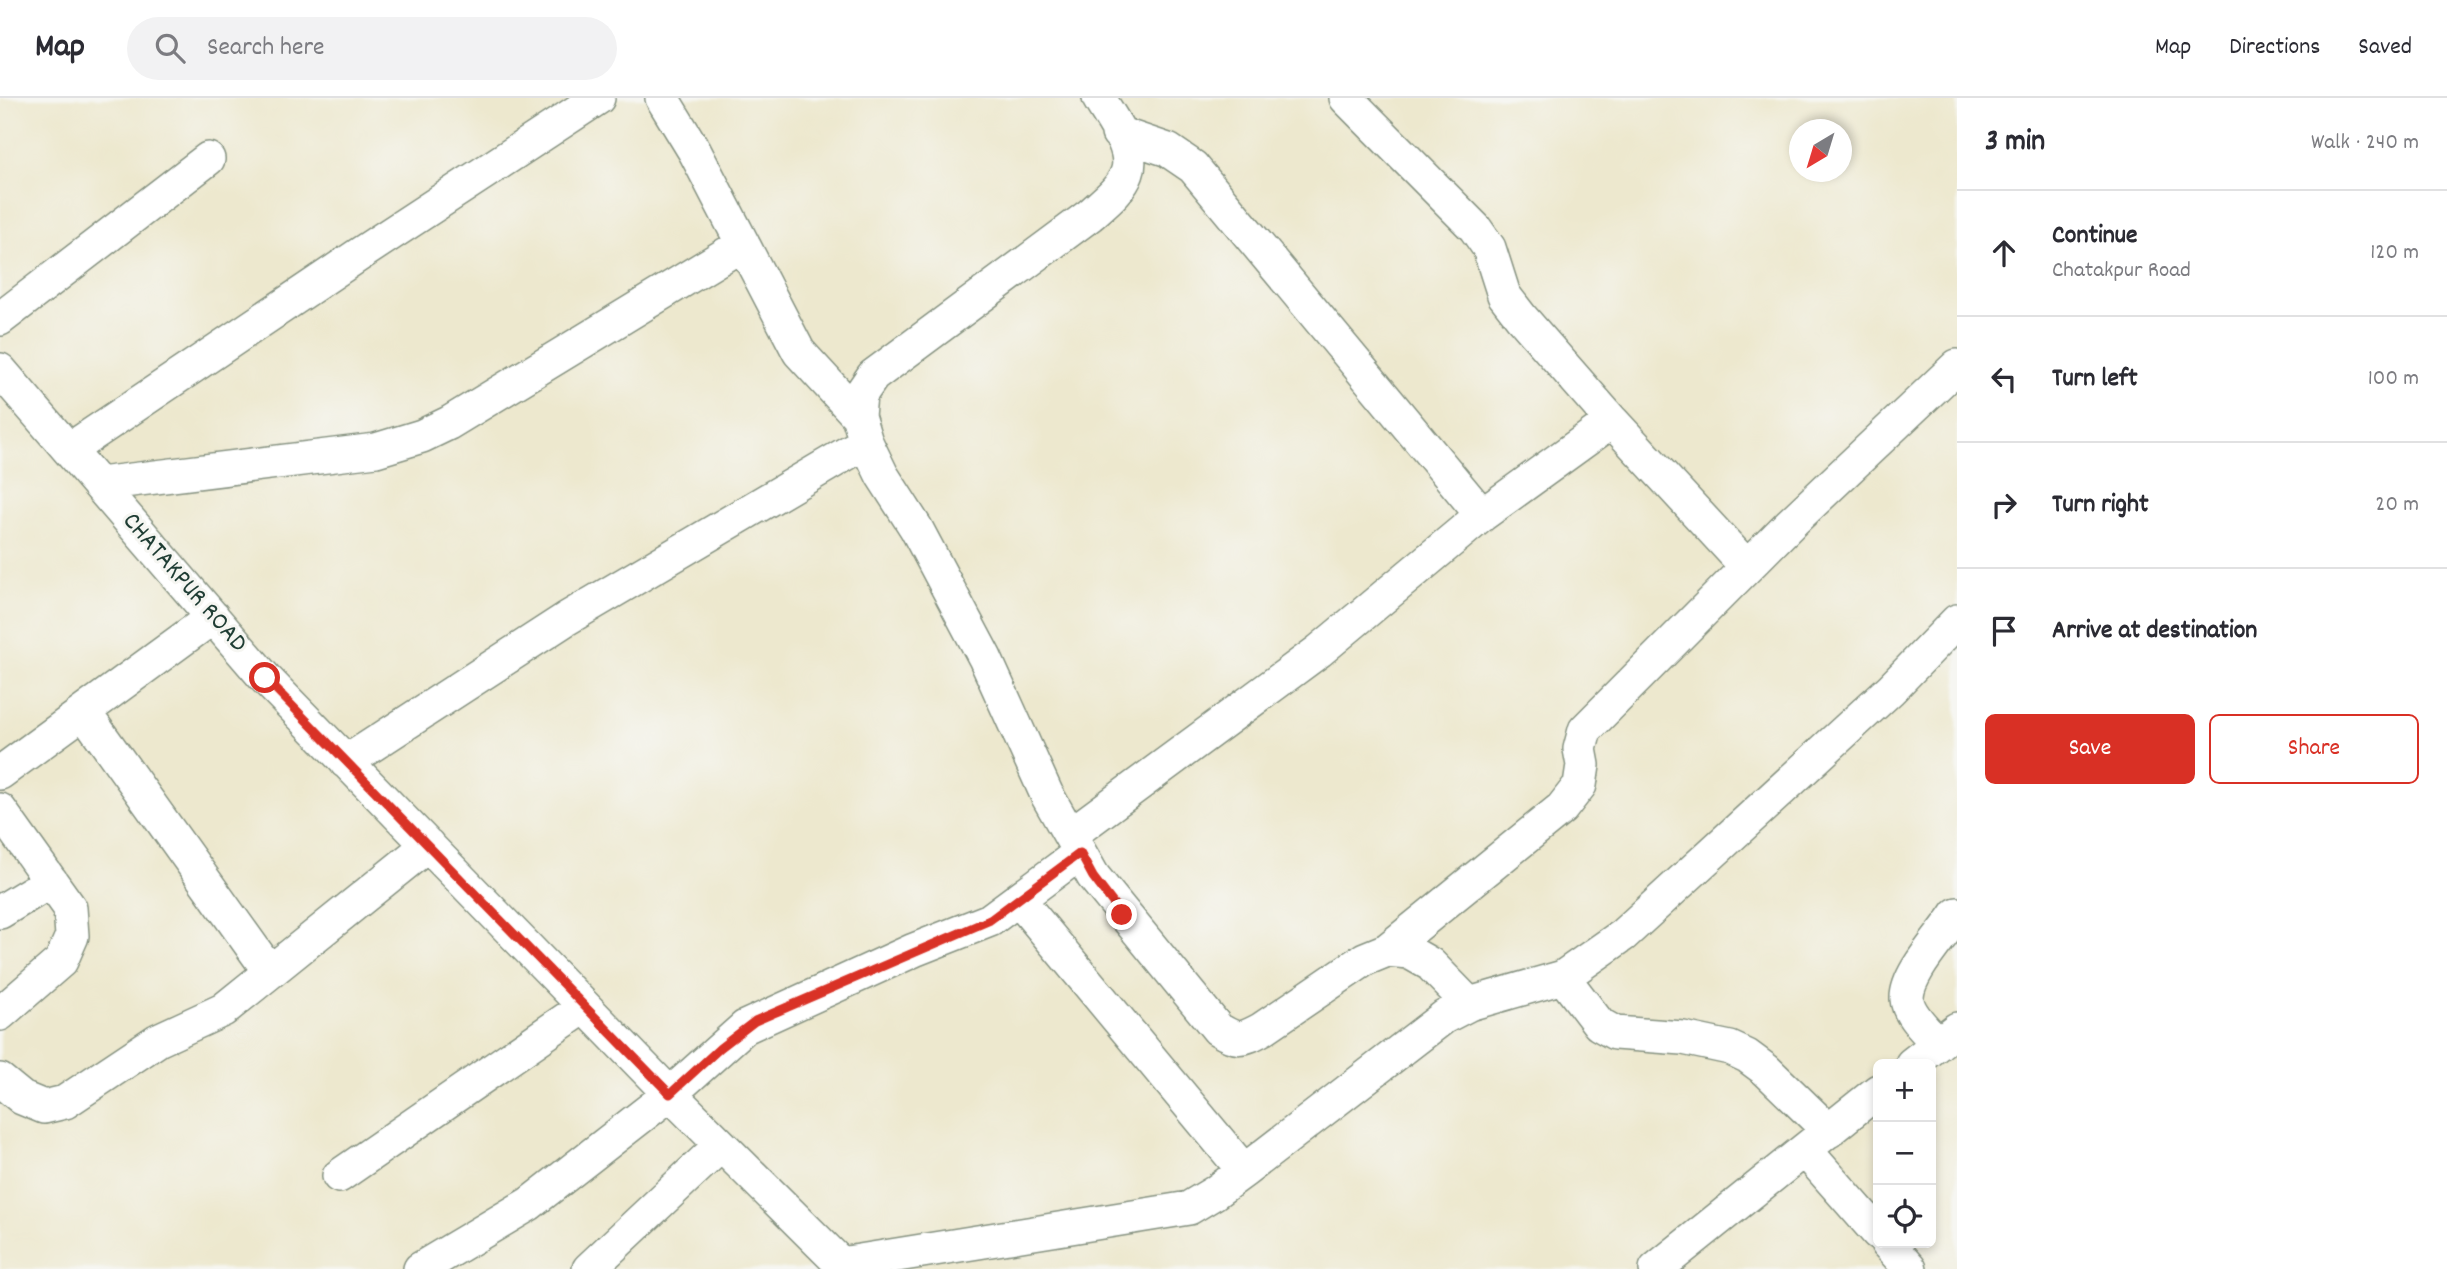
<!DOCTYPE html>
<html lang="en">
<head>
<meta charset="utf-8">
<style>
	:root { --surface:#fff; --page:#f2f2f3; --text:#2b2b33; --muted:#7c7c81; --line:#e1e1e2; --accent:#d93025 }
	body { margin:0; font-family:Dekko,sans-serif; background:var(--page); color:var(--text) }
	.controls { position:absolute; right:21px; bottom:21px; display:grid; overflow:hidden; border-radius:10px; box-shadow:0 4px 10px #0003 }
	.controls button { width:63px; height:63px; display:grid; place-items:center; padding:0; border:0; border-bottom:2px solid var(--line); background:var(--surface); color:var(--text); font:35px sans-serif }
	.compass { position:absolute; left:1789px; top:21px; width:63px; height:63px; border-radius:50%; background:var(--surface); box-shadow:0 4px 10px #0003; rotate:218deg }
	.stop { position:absolute; width:21px; height:21px; margin:-16px; border:5px solid #d93025; border-radius:50%; background:#fff }
	.stop.end { background:#d93025; border-color:#fff; box-shadow:0 2px 7px #0008 }
	.list { margin:0; padding:0; list-style:none }
	h2 { display:flex; justify-content:space-between; align-items:center; height:91px; margin:0; padding:0 28px; font-size:30px }
	h2 small { font-size:23px; font-weight:400; color:var(--muted) }
	.list li { display:grid; grid-template-columns:46px 1fr auto; gap:21px; align-items:center; box-sizing:border-box; height:126px; padding:0 28px; border-top:2px solid var(--line) }
	.list b { display:block; font-size:26px; white-space:nowrap }
	.list p { margin:0; font-size:23px; white-space:nowrap; color:var(--muted) }
	.list em { font-size:23px; font-style:normal; color:var(--muted) }
	.actions { display:flex; gap:14px; padding:21px 28px }
	.actions a { flex:1; padding:16px 0; border:2px solid var(--accent); border-radius:10px; text-align:center; font-size:24px; color:var(--accent) }
	.actions .main { background:var(--accent); color:#fff }
	.icon { flex:none; width:38px; height:38px; fill:none; stroke:currentColor; stroke-width:2; stroke-linecap:round; stroke-linejoin:round }
	.map { position:relative; flex:none; width:1957px; height:1171px; overflow:hidden }
	header { display:flex; align-items:center; gap:42px; box-sizing:border-box; height:98px; padding:0 35px; background:var(--surface); border-bottom:2px solid var(--line) }
	header strong { font-size:33px }
	nav { display:flex; gap:38px; margin-inline-start:auto; font-size:24px }
	.search { width:490px; height:63px; background:var(--page); display:flex; align-items:center; gap:18px; box-sizing:border-box; padding:0 24px; border-radius:38px; color:var(--muted); font-size:26px }
	main { display:flex }
	aside { flex:1; background:var(--surface) }
	.map>svg:first-child { display:block }
	.lines { fill:none; stroke-linecap:round; stroke-linejoin:round }
	.street-casing { stroke:#869281; stroke-width:36 }
	.street { stroke:#fff; stroke-width:33 }
	.route { stroke:#d93025; stroke-width:9 }
	.labels { text-anchor:middle; dominant-baseline:central; stroke-width:6; stroke-linejoin:round; paint-order:stroke }
	.street-label { font-size:26px; fill:#1f3d34; stroke:#f6f6f2 }
</style>
</head>
<body>
<header>
<strong>Map</strong>
<div class="search"><svg class="icon" aria-label="search" viewBox="0 0 24 24"><circle cx="10" cy="10" r="6"/><path d="M15 15l6 6"/></svg>Search here</div>
<nav><a>Map</a><a>Directions</a><a>Saved</a></nav>
</header>
<main>
<div class="map">
<svg width="1957" height="1171" viewBox="0 0 1957 1171">
	<rect width="100%" height="100%" fill="#f6f6f2"/>
	<filter id="ink" filterUnits="userSpaceOnUse"><feTurbulence type="fractalNoise" baseFrequency=".0143" numOctaves="2"/><feDisplacementMap in="SourceGraphic" scale="14" xChannelSelector="R" yChannelSelector="G"/><feConvolveMatrix kernelMatrix="1 2 1 2 8 2 1 2 1" color-interpolation-filters="sRGB"/></filter>
	<filter id="wash" filterUnits="userSpaceOnUse"><feTurbulence type="fractalNoise" baseFrequency=".00686" numOctaves="4" result="noise"/><feDisplacementMap in="SourceGraphic" scale="28" xChannelSelector="R" yChannelSelector="G"/><feGaussianBlur stdDeviation="1.57" result="paint"/><feColorMatrix in="noise" values="0 0 0 0 0 0 0 0 0 0 0 0 0 0 0 0 0 1.4 0 .05"/><feComposite in="paint" operator="in"/></filter>
	<g filter="url(#wash)">
		<rect width="100%" height="100%" fill="#ede8ce"/>
	</g>
	<g filter="url(#ink)">
		<g class="lines">
			<defs>
				<path id="street" d="M 662,0 L 695,54 L 799,254 L 858,318
					M 1099,0 C 1110,20 1136,51 1127,75 C 1121,92 1103,105 1090,117 L 873,278 L 860,297 L 858,318 L 866,344 L 882,377 L 916,430 L 985,560 L 1047,697 L 1093,778 L 1218,931 C 1237,943 1242,942 1262,931 L 1365,861 L 1387,852 L 1409,854 L 1430,866 L 1469,906
					M 1346,0 L 1475,130 L 1489,150 L 1504,197 L 1521,219 L 1612,323 L 1747,469
					M 1118,35 L 1168,52 L 1193,69 L 1482,417
					M 0,221 L 208,61
					M 0,272 L 265,580 L 663,989 L 846,1171
					M 69,352 L 360,156 L 598,0
					M 99,386 L 376,352 L 422,338 L 449,325 L 743,146
					M 84,614 L 270,874
					M 346,664 L 566,521 L 866,344
					M 0,675 L 213,519
					M 0,712 L 70,810 L 72,838 L 61,863 L 0,916
					M 1070,737 L 1319,553 L 1482,417 L 1612,323
					M 1019,802 L 1244,1073
					M 0,814 L 51,783
					M 1387,852 L 1562,710 L 1580,687 L 1583,667 L 1580,651 L 1585,632 L 1791,425 L 1957,268
					M 1563,879 L 1599,926 L 1615,935 L 1683,940 L 1730,950 L 1747,958 L 1766,972 L 1829,1033
					M 1938,946 C 1928,934 1908,917 1907,901 C 1906,876 1943,838 1957,816
					M 1912,966 L 1957,931
					M 0,982 L 22,1000 L 44,1009 L 65,1004 L 158,942 L 223,912 L 428,747
					M 1805,1052 L 1878,1135
					M 339,1078 L 584,909
					M 1887,1145 L 1910,1171
					M 841,1166 L 1189,1110 L 1214,1095 L 1244,1073 L 1444,919 L 1469,906 L 1563,879 L 1623,837 L 1891,591 L 1957,523
					M 420,1171 L 529,1106 L 670,996 L 745,929 L 914,852 L 990,822 L 1080,755
					M 589,1171 L 721,1047
					M 1656,1171 L 1878,993"/>
			</defs>
			<use href="#street" class="street-casing"/>
			<use href="#street" class="street"/>
		</g>
	</g>
	<g class="lines" filter="url(#ink)">
		<path class="route" d="M 265,580 L 670,996 L 720,950 L 755,923 L 990,822 L 1080,755 L 1093,779 L 1122,817"/>
	</g>
	<g class="labels">
		<g class="street-label">
			<text transform="translate(184 485) rotate(49)">CHATAKPUR ROAD</text>
		</g>
	</g>
</svg>
<div class="controls">
<button>+</button>
<button>−</button>
<button><svg class="icon" aria-label="locate" viewBox="0 0 24 24"><circle cx="12" cy="12" r="6"/><path d="M12 2v4M12 18v4M2 12h4M18 12h4"/></svg></button>
</div>
<svg class="compass" viewBox="-18 -18 36 36"><path d="M0-13l5 13h-10z" fill="#e53935"/><path d="M0 13l5-13h-10z" fill="#7c7c81"/></svg>
<div class="stop" style="left:265px;top:580px"></div>
<div class="stop end" style="left:1122px;top:817px"></div>
</div>
<aside>
<h2>3 min<small>Walk · 240 m</small></h2>
<ul class="list">
<li><svg class="icon" aria-label="ahead" viewBox="0 0 24 24"><path d="M12 20V5M6 11l6-6 6 6"/></svg><div><b>Continue</b><p>Chatakpur Road</p></div><em>120 m</em></li>
<li><svg class="icon" aria-label="left" viewBox="0 0 24 24"><path d="M17 20v-9H6M10 6l-5 5 5 5"/></svg><div><b>Turn left</b></div><em>100 m</em></li>
<li><svg class="icon" aria-label="right" viewBox="0 0 24 24"><path d="M7 20v-9h11M14 6l5 5-5 5"/></svg><div><b>Turn right</b></div><em>20 m</em></li>
<li><svg class="icon" aria-label="arrive" viewBox="0 0 24 24"><path d="M6 21V4h12l-3 4 3 4H6"/></svg><div><b>Arrive at destination</b></div></li>
</ul>
<div class="actions"><a class="main">Save</a><a>Share</a></div>
</aside>
</main>
</body>
</html>
